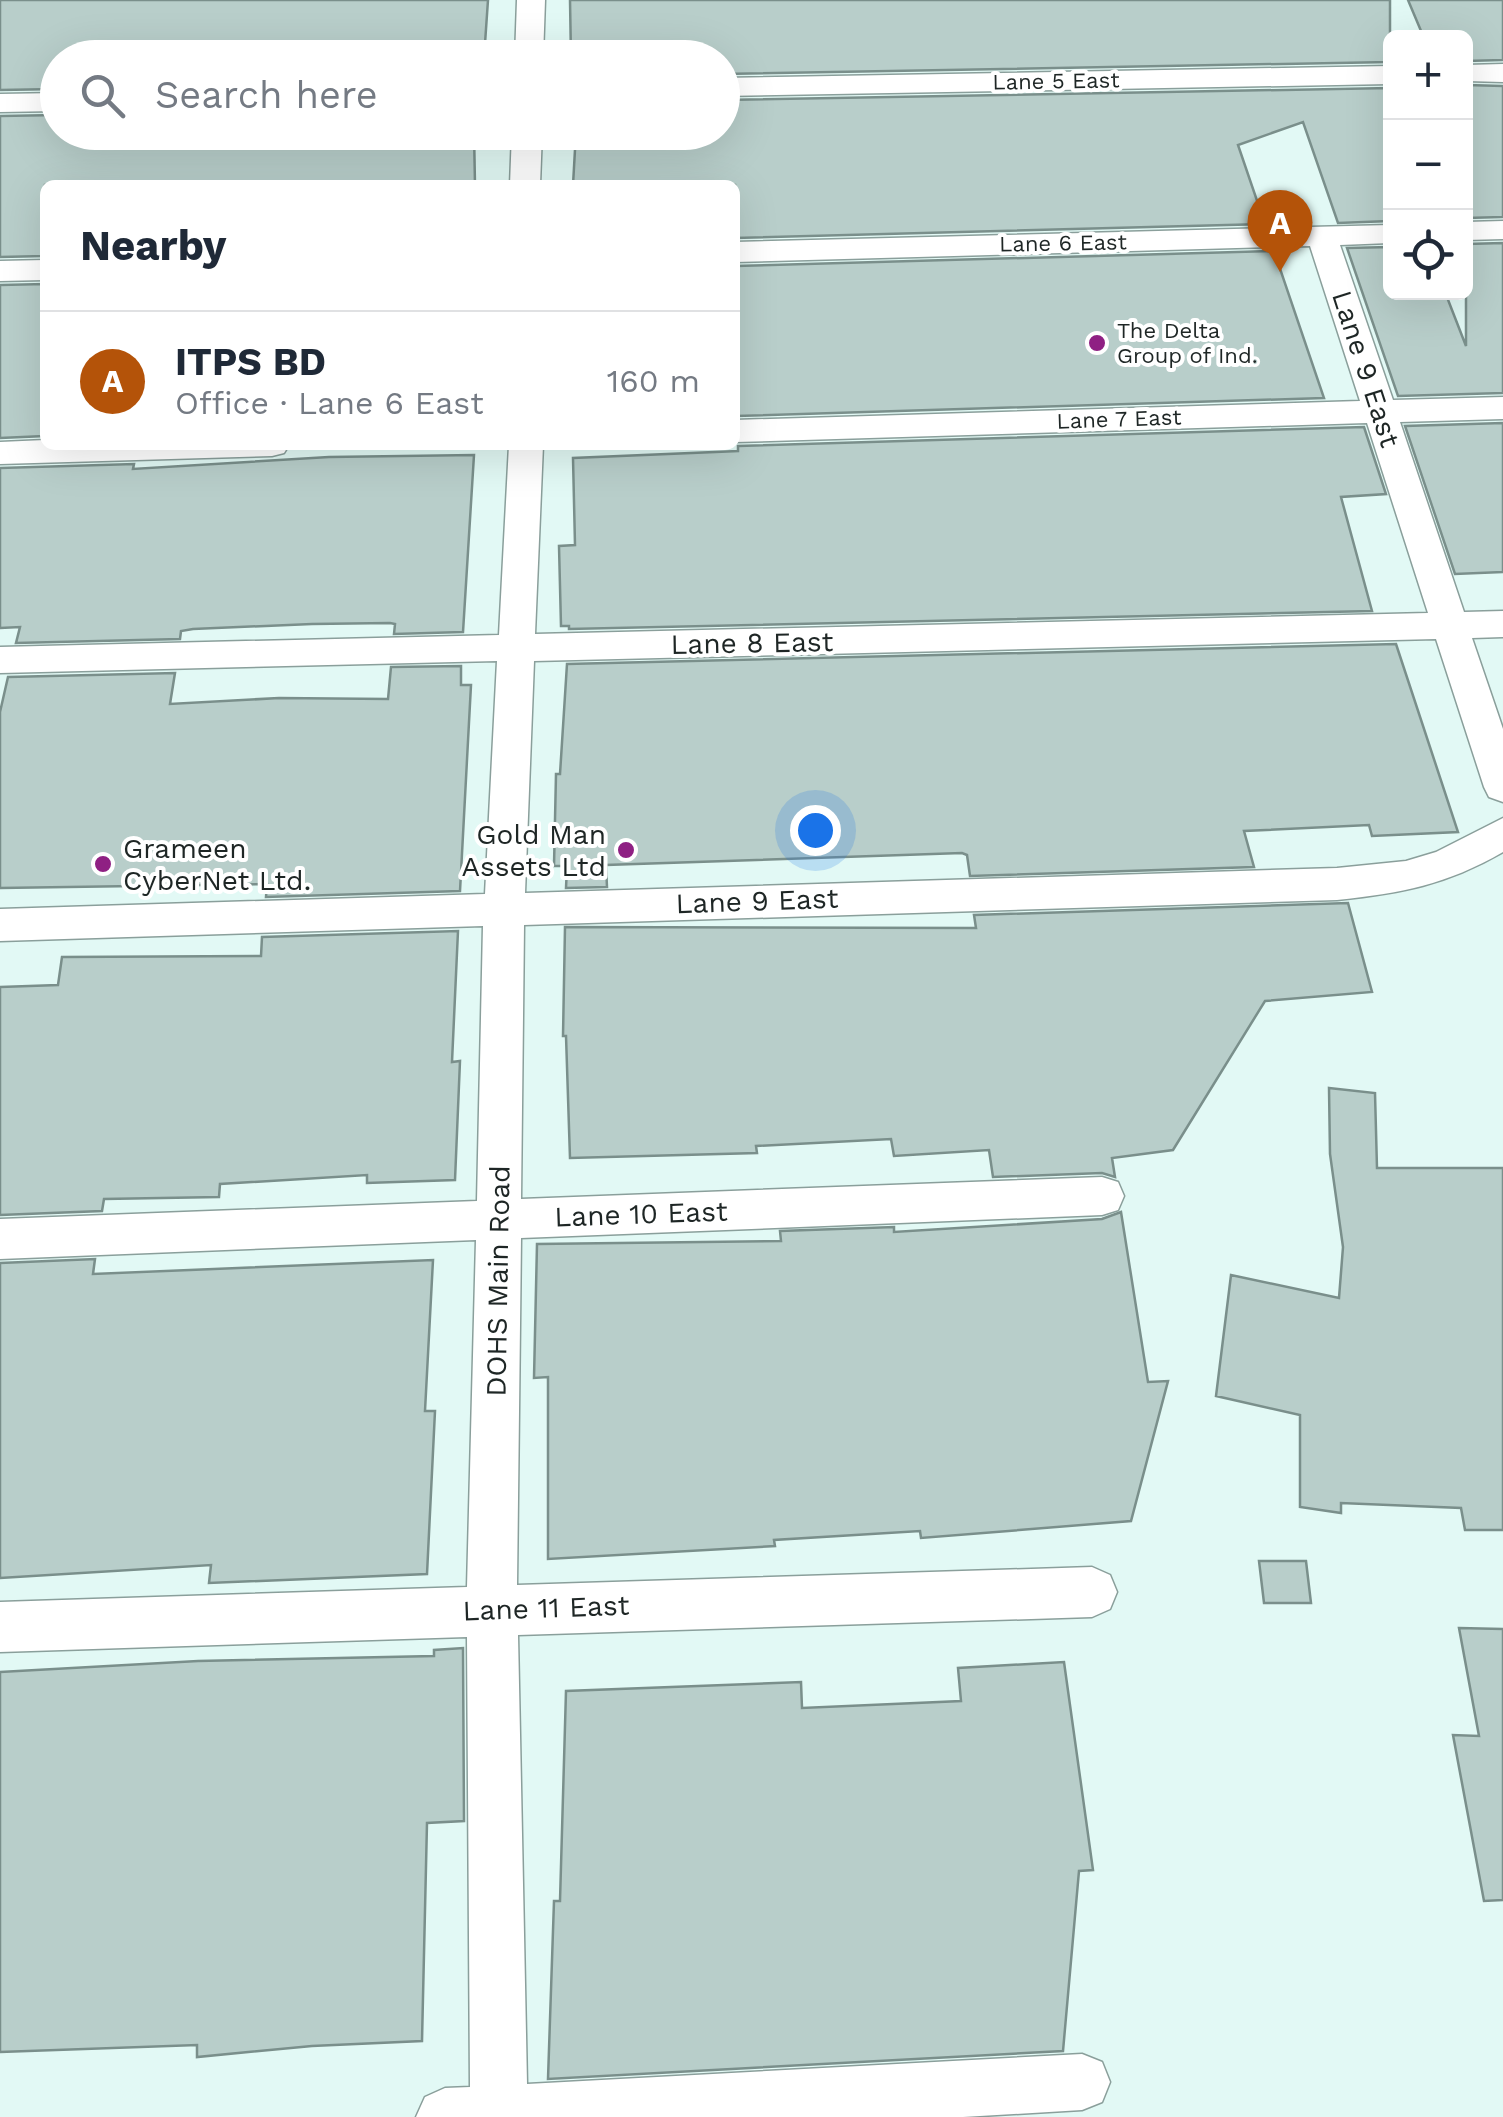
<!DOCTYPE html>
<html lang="en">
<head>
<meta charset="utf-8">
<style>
	:root { --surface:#fff; --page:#f2f2f3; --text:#1f2937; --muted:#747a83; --line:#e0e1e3; --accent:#b45309 }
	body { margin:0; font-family:"Work Sans",sans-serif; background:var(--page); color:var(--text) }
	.controls { position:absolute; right:30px; top:30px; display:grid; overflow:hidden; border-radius:15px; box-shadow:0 10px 40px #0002 }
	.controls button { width:90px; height:90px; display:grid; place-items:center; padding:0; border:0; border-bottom:2px solid var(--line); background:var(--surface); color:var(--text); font:50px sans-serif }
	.you { position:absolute; left:815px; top:830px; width:35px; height:35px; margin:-25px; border:8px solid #fff; border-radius:50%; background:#1a73e8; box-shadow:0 0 0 15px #1a73e833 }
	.badge { display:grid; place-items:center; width:65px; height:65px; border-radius:50%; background:var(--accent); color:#fff; font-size:32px; font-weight:700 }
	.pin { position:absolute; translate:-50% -82px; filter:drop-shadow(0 2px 5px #0008) }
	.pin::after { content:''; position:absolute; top:52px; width:35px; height:30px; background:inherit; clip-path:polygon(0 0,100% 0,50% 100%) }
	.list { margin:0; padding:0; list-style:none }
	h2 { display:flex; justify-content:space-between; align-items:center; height:130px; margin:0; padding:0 40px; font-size:42px }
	h2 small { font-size:32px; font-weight:400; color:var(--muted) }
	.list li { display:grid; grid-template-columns:65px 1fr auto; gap:30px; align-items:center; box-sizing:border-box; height:140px; padding:0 40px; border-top:2px solid var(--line) }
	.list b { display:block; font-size:38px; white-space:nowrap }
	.list p { margin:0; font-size:32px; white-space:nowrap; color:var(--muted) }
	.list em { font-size:32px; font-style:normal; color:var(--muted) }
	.icon { flex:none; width:55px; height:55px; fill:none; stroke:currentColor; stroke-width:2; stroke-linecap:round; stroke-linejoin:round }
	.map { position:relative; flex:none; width:1503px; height:2117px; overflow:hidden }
	.search { position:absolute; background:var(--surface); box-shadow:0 10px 40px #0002; left:40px; top:40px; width:700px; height:110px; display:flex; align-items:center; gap:25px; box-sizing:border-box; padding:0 35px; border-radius:55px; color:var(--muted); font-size:38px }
	.panel { position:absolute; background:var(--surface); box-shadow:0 10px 40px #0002; left:40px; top:180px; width:700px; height:270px; border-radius:15px }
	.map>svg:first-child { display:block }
	.building { fill:#b8ceca; stroke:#7a8f8b; stroke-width:2.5 }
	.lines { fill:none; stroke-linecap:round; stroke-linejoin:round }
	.street-casing { stroke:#8a9f9b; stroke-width:3 }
	.street { fill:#fff; fill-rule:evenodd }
	.poi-dot { fill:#8f2083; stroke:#fff; stroke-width:4 }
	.labels { text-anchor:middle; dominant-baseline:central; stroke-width:8; stroke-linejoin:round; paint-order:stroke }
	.far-street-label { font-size:22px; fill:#1e2625; stroke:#fff }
	.far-poi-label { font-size:22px; fill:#1e2625; stroke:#fff; text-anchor:start }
	.street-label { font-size:28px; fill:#1e2625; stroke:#fff }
	.poi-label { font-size:28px; fill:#1e2625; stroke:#fff; text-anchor:end }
</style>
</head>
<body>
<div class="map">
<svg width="1503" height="2117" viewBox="0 0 1503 2117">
	<rect width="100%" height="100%" fill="#e2f9f5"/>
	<path class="building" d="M 0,0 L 488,0 L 484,58 L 58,58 L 58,89 L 0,90 Z
		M 570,0 L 1390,0 L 1390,62 L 722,74 L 722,58 L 571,58 Z
		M 1408,0 L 1503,0 L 1503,60 L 1466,61 L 1466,38 L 1424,38 Z
		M 1466,85 L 1503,86 L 1503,217 L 1466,218 Z
		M 1390,88 L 1390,221 L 1338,223 L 1303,122 L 1238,145 L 1265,224 L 735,238 L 735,185 L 573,185 L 576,132 L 722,132 L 722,100 Z
		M 58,115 L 58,132 L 474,132 L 475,185 L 45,185 L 45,256 L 0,257 L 0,116 Z
		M 1503,243 L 1503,393 L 1398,396 L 1347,248 L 1390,247 L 1390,292 L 1445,292 L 1466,346 L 1466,244 Z
		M 1274,251 L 1324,398 L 736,416 L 735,266 Z
		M 45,284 L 45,436 L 0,438 L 0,285 Z
		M 1503,423 L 1503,572 L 1455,574 L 1405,426 Z
		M 1364,427 L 1386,494 L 1341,497 L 1372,611 L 569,629 L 569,626 L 561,626 L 559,546 L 575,545 L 573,458 L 738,451 L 738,446 Z
		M 474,455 L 463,632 L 394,634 L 395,624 L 390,623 L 312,624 L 193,629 L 181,631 L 180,639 L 16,643 L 20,627 L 0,628 L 0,468 L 134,464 L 133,469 L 329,457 Z
		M 1396,644 L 1458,832 L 1372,836 L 1369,825 L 1244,831 L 1254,867 L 970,876 L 967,855 L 962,853 L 606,865 L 607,887 L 566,888 L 567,866 L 554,866 L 556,774 L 560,774 L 567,664 Z
		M 461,666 L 461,685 L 471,685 L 460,891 L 266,897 L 267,884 L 0,888 L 0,712 L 8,677 L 175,673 L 170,704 L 279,698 L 388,699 L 391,667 Z
		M 1348,903 L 1372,992 L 1265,1001 L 1173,1150 L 1112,1158 L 1115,1177 L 1102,1173 L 993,1177 L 989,1150 L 894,1156 L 891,1139 L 756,1146 L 757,1153 L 570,1158 L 566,1036 L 563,1036 L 565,927 L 976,928 L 974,915 Z
		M 458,931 L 452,1062 L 460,1061 L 455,1180 L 367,1183 L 367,1175 L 220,1184 L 219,1197 L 104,1199 L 102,1211 L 0,1215 L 0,987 L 58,985 L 62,957 L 261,956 L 262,937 Z
		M 1329,1088 L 1375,1093 L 1377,1168 L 1503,1168 L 1503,1530 L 1465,1530 L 1461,1508 L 1341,1503 L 1341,1513 L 1300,1507 L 1300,1415 L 1216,1396 L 1231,1275 L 1339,1298 L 1343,1247 L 1330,1154 Z
		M 1121,1212 L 1148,1382 L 1168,1381 L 1131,1521 L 921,1538 L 920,1531 L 774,1540 L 775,1546 L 548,1559 L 548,1377 L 534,1378 L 537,1244 L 781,1241 L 780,1231 L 894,1227 L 894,1232 L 1102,1219 Z
		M 95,1259 L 93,1274 L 433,1260 L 425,1411 L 435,1411 L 427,1574 L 209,1583 L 211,1565 L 0,1578 L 0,1263 Z
		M 1259,1561 L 1306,1561 L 1311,1603 L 1264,1603 Z
		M 1459,1628 L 1503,1629 L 1503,1900 L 1484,1901 L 1453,1735 L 1479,1736 Z
		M 463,1648 L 464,1821 L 427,1823 L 422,2041 L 312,2046 L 197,2057 L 197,2045 L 0,2052 L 0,1672 L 198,1661 L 434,1656 L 434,1650 Z
		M 1064,1662 L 1093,1870 L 1079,1871 L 1063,2051 L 548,2079 L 554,1901 L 560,1901 L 566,1691 L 801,1682 L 802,1708 L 961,1701 L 958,1668 Z"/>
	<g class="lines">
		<defs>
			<path id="street" d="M 517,0 L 545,0 L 543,58 L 515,58 Z
				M 1503,64 L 1503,82 L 1466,81 L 1466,65 Z
				M 1390,66 L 1390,84 L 722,96 L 722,78 Z
				M 58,93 L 58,111 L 0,112 L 0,94 Z
				M 512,132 L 542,132 L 540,185 L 510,185 Z
				M 1503,221 L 1503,239 L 1466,240 L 1466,222 Z
				M 1390,225 L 1390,243 L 1340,245 L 1393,400 L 1503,397 L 1503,419 L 1400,422 L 1464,612 L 1503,611 L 1503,637 L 1472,638 L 1503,729 L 1503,802 L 1489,797 L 1484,787 L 1436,639 L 534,661 L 525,893 L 1337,868 L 1406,861 L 1436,852 L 1503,818 L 1503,852 C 1446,885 1402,893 1337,900 L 524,925 L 521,1199 L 1102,1177 L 1118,1182 L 1124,1196 L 1118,1210 L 1102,1215 L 521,1238 L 517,1585 L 1092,1567 L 1110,1575 L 1117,1592 L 1110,1609 L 1092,1617 L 518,1635 L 527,2084 L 1082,2054 L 1102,2062 L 1110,2082 L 1102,2102 L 1082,2110 L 963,2117 L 416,2117 L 425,2097 L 445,2088 L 470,2087 L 467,1637 L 0,1652 L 0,1602 L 467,1587 L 476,1240 L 0,1259 L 0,1219 L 477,1201 L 483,926 L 0,941 L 0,909 L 485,894 L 497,661 L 0,673 L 0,647 L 499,635 L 509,445 L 543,445 L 535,634 L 1428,613 L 1367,423 L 735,442 L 735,420 L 1360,401 L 1310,246 L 735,262 L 735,242 Z
				M 45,260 L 45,280 L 0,281 L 0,261 Z
				M 45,440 L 45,445 L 289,445 L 284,453 L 272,456 L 0,464 L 0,442 Z"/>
		</defs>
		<use href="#street" class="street-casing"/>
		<use href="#street" class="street"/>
	</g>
	<g class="poi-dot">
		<circle cx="1097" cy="343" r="10"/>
		<circle cx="626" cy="850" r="10"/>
		<circle cx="103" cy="864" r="10"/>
	</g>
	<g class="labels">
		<g class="far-street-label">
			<text transform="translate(1056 81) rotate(-1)">Lane 5 East</text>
			<text transform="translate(1063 243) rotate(-1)">Lane 6 East</text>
			<text transform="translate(1119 419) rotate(-2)">Lane 7 East</text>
		</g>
		<g class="far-poi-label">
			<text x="1117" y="330">The Delta<tspan x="1117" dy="25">Group of Ind.</tspan></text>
		</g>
		<g class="street-label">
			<text transform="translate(1366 369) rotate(72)">Lane 9 East</text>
			<text transform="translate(752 643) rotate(-1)">Lane 8 East</text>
			<text transform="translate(757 901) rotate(-2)">Lane 9 East</text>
			<text transform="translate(641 1214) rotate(-2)">Lane 10 East</text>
			<text transform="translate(498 1281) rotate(-89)">DOHS Main Road</text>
			<text transform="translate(546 1608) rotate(-2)">Lane 11 East</text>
		</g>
		<g class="poi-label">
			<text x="606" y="834">Gold Man<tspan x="606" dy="32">Assets Ltd</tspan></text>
			<text x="123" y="848" text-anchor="start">Grameen<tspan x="123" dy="32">CyberNet Ltd.</tspan></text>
		</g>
	</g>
</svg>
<div class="controls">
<button>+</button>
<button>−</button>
<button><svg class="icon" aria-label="locate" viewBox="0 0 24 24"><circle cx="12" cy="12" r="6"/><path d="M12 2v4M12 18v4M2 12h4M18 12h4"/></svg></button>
</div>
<div class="you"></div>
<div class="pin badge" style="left:1280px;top:272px">A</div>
<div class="search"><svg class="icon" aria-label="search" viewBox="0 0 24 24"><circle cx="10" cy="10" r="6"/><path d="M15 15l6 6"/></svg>Search here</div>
<section class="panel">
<h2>Nearby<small></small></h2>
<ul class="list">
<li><span class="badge">A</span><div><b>ITPS BD</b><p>Office · Lane 6 East</p></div><em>160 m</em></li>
</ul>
</section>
</div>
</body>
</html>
